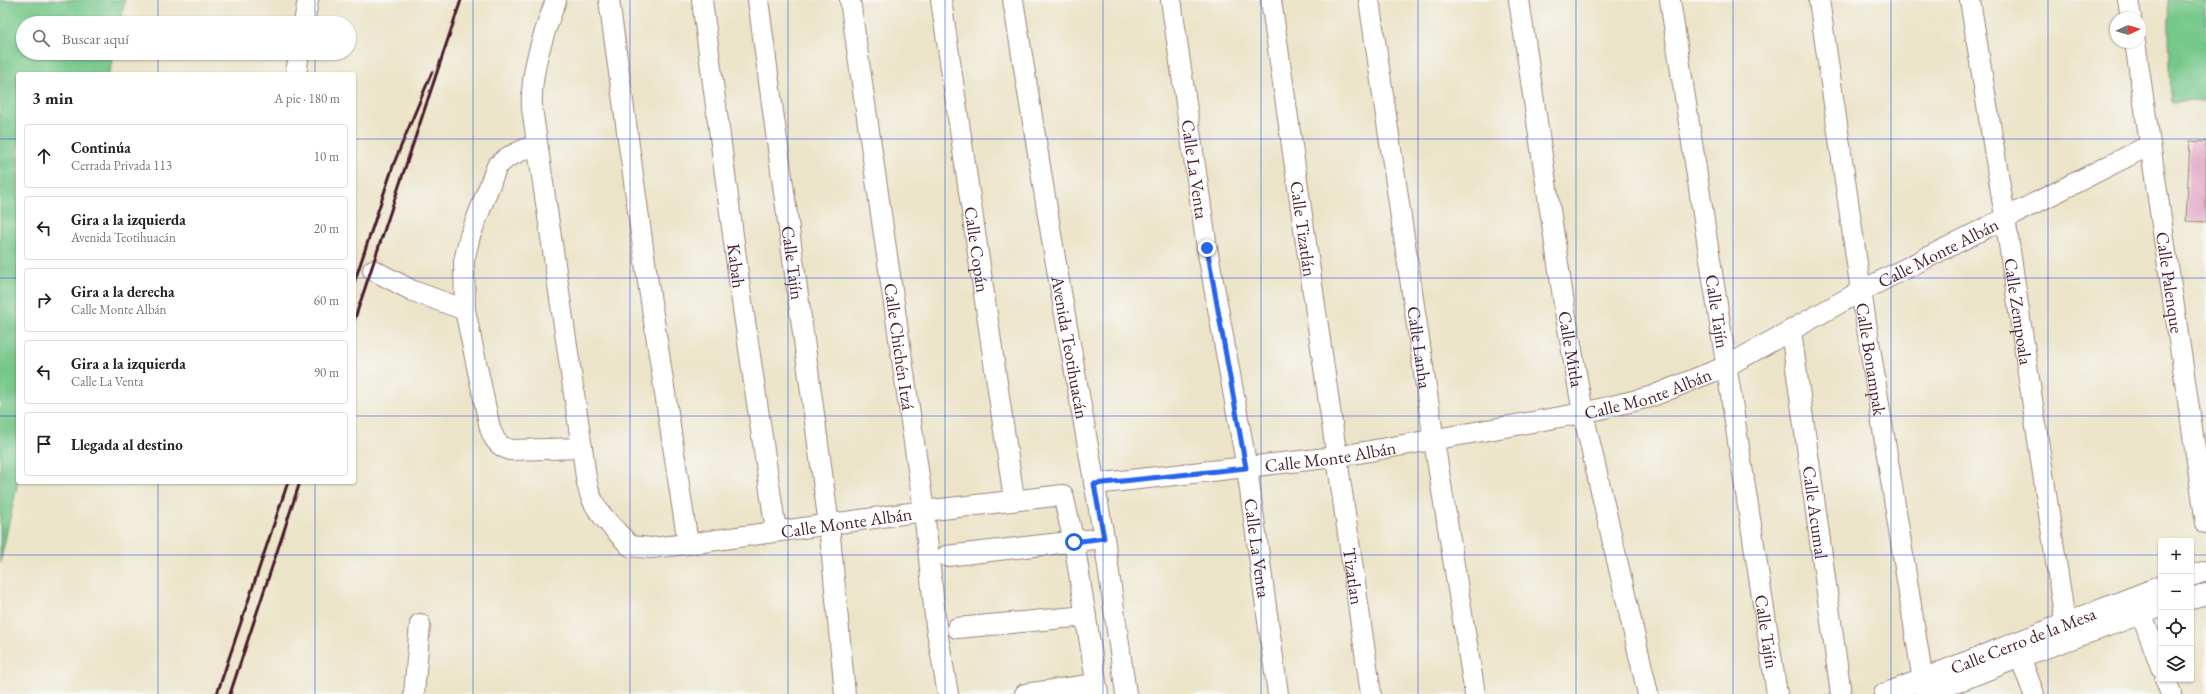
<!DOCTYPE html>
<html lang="es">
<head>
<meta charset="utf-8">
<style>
	:root { --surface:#fff; --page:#f6f6f6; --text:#222; --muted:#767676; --line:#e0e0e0 }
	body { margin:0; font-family:"EB Garamond",serif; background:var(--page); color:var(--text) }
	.controls { position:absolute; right:12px; bottom:12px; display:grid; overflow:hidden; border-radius:4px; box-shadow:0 1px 3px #0004 }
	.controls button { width:36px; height:36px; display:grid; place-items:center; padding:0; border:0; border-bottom:1px solid var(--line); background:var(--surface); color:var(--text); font:20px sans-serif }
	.compass { position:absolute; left:2110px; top:12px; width:36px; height:36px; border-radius:50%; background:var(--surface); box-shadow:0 1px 3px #0004; rotate:86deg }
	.stop { position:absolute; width:12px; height:12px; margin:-9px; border:3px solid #2563eb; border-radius:50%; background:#fff }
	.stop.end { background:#2563eb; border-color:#fff; box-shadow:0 1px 4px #0008 }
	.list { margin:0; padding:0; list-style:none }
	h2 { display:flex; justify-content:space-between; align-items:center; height:52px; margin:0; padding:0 16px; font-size:17px }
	h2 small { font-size:13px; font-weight:400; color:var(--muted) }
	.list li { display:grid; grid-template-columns:26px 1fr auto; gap:12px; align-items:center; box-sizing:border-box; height:64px; margin:0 8px 8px; padding:0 8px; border:1px solid var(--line); border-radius:4px }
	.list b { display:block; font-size:15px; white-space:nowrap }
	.list p { margin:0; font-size:13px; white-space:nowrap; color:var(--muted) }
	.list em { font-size:13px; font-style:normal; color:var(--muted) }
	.icon { flex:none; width:22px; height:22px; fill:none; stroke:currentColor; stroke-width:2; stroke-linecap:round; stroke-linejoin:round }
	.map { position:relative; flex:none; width:2206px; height:694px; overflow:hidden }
	.search { position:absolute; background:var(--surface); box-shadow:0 1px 3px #0004; left:16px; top:16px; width:340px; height:44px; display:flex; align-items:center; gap:10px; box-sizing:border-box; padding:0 14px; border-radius:22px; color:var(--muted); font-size:15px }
	.panel { position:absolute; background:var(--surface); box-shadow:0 1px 3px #0004; left:16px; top:72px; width:340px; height:412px; border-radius:4px }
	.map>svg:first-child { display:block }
	.green { fill:#76c789; stroke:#60735a }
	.building { fill:#e3aac9 }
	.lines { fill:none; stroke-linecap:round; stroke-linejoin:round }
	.minor-casing { stroke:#9b827a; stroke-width:22 }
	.minor { stroke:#fff; stroke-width:20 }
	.rail { stroke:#4a1f2b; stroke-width:3 }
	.route { stroke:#2563eb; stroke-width:5 }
	.grid { fill:none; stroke:#1d4ed8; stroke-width:1; stroke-opacity:0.55 }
	.labels { text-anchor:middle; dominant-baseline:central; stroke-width:3; stroke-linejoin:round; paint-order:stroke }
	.street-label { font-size:18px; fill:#4a1f2b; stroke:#f6f6f2 }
</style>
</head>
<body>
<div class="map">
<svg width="2206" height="694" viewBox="0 0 2206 694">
	<rect width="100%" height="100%" fill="#f6f6f2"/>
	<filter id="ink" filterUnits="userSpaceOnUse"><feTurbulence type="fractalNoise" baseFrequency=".025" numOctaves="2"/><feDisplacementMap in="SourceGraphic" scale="8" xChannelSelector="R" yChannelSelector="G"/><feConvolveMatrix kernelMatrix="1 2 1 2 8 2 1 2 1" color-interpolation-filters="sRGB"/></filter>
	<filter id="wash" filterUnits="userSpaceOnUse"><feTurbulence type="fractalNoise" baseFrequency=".012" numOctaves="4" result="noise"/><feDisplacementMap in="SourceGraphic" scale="16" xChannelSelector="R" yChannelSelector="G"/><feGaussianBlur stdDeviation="0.9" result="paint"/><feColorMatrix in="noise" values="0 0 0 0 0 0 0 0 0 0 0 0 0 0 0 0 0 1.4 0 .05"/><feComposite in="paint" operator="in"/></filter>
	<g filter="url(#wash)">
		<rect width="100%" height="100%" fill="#ece4c8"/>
		<path class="green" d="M 0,0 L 125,0 L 120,23 L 23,23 L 23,53 L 114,53 L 109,74 L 18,74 L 18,482 L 0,563 Z
			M 2168,0 L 2206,0 L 2206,101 L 2171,102 Z"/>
		<g id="blocks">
			<path class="building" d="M 2190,141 L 2206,142 L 2206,222 L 2186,221 Z"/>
		</g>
	</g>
	<g filter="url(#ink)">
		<use href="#blocks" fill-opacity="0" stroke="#9b827a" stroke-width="1"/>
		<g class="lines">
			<defs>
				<g id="minor">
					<path id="s1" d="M 556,0 C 543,36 530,70 532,108 L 582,448 C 585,465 585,487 594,503 C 602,519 618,532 630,546 L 651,548 L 688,544 L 924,511 L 1063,495 L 1074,542 L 1098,694"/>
					<path d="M 609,0 L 646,269 L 688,544"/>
					<path id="s2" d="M 702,0 L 740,288 L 776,531"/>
					<path id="s3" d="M 758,0 L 829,525 L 845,694"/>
					<path id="s4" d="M 850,0 L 924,511 L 936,626 L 948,694"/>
					<path id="s5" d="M 941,0 L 1014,499"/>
					<path id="s6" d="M 1013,0 L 1054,252 L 1104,538 L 1126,694"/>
					<path id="s7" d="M 1171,0 L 1207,248 L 1247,468 L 1278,694"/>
					<path id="s8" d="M 1271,0 L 1371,694"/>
					<path id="s9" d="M 1369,0 L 1434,441 L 1475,694"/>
					<path id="s10" d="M 1519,0 L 1565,311 L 1583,413 L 1648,694"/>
					<path id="s11" d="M 1670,0 L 1777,694"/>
					<path id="s12" d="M 1819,0 L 1861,291 L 1925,694"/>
					<path id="s13" d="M 1970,0 L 2005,217 L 2065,622"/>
					<path d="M 2128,0 L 2131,18"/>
					<path d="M 304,23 L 308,0"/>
					<path id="s14" d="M 2135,42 L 2206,523"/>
					<path d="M 296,74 L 299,53"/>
					<path d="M 536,144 L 508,157 L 497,166 L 470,236 L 464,261 L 465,310 L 490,428 C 494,440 498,446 510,450 L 582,448"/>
					<path d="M 373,270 L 413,291 L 465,310"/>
					<path id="s15" d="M 1791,331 L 1841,694"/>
					<path id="s16" d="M 1094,484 L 1336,457 L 1583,413 L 1650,397 L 1727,366 L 1861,291 L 2150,145"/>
					<path d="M 946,556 L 1104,538"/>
					<path d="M 2191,576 L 2206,571"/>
					<path d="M 2191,598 L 2206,594"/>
					<path d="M 2142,615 L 2161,667"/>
					<path d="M 957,628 L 1086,616"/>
					<path d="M 2020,657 L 2034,694"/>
					<path d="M 2165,679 L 2171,694"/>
					<path d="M 414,694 L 420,624"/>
					<path d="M 1025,694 L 1096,684"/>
					<path id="s17" d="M 1884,694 L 2161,586"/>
					<path d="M 1927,694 L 2020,657 L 2161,607"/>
				</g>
			</defs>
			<use href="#minor" class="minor-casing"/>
			<use href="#minor" class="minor"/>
			<path class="rail" d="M 354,283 L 394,163 L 432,72
				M 354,321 L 461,0
				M 217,694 L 288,482
				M 230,694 L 300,482"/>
		</g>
	</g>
	<g class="lines" filter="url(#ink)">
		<path class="route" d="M 1074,542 L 1104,538 L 1094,484 L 1246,468 L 1207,248"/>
	</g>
	<path class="grid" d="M 158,0 L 158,23M 315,0 L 315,23M 473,0 L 473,694M 630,0 L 630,694M 788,0 L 788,694M 945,0 L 945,694M 1103,0 L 1103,694M 1261,0 L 1261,694M 1418,0 L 1418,694M 1576,0 L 1576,694M 1733,0 L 1733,694M 1891,0 L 1891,694M 2048,0 L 2048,694M 158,53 L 158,74M 315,53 L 315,74M 0,139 L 18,139M 354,139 L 2206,139M 0,278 L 18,278M 354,278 L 2206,278M 0,416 L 18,416M 354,416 L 2206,416M 158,482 L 158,694M 315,482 L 315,694M 0,555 L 2161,555M 2191,555 L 2206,555"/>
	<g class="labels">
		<g class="street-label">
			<text stroke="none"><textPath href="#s7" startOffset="171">Calle La Venta</textPath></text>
			<text stroke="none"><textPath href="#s8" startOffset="231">Calle Tizatlán</textPath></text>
			<text stroke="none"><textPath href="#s5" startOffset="252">Calle Copán</textPath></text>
			<text stroke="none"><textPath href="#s16" startOffset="886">Calle Monte Albán</textPath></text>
			<text stroke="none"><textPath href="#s3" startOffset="265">Calle Tajín</textPath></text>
			<text stroke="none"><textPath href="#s2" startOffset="268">Kabah</textPath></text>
			<text stroke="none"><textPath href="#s14" startOffset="243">Calle Palenque</textPath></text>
			<text stroke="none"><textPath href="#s11" startOffset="315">Calle Tajín</textPath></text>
			<text stroke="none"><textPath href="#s13" startOffset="315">Calle Zempoala</textPath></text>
			<text stroke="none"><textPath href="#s4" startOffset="350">Calle Chichén Itzá</textPath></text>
			<text stroke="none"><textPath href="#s6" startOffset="352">Avenida Teotihuacán</textPath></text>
			<text stroke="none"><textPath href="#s9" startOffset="351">Calle Lanha</textPath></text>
			<text stroke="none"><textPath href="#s10" startOffset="353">Calle Mitla</textPath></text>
			<text stroke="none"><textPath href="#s12" startOffset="363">Calle Bonampak</textPath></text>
			<text stroke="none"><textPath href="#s16" startOffset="562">Calle Monte Albán</textPath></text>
			<text stroke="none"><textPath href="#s16" startOffset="238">Calle Monte Albán</textPath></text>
			<text stroke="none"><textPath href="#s15" startOffset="183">Calle Acumal</textPath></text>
			<text stroke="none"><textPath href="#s1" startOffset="786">Calle Monte Albán</textPath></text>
			<text stroke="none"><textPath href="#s7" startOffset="555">Calle La Venta</textPath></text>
			<text stroke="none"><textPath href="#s8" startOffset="582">Tizatlan</textPath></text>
			<text stroke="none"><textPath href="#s11" startOffset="639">Calle Tajín</textPath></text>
			<text stroke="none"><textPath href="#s17" startOffset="149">Calle Cerro de la Mesa</textPath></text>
		</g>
	</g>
</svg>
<div class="controls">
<button>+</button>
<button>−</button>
<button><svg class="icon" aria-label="locate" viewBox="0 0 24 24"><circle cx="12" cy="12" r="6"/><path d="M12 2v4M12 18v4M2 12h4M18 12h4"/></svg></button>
<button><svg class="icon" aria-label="layers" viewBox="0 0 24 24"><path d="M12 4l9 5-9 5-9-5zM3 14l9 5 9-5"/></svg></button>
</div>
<svg class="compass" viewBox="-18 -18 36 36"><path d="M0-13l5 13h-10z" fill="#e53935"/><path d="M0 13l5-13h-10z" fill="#767676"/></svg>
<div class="stop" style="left:1074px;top:542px"></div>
<div class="stop end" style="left:1207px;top:248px"></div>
<div class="search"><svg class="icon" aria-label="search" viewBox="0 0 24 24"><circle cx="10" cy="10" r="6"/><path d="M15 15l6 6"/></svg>Buscar aquí</div>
<section class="panel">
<h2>3 min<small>A pie · 180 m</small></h2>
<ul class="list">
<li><svg class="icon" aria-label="ahead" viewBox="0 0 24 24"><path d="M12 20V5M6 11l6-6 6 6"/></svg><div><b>Continúa</b><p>Cerrada Privada 113</p></div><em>10 m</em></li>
<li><svg class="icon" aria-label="left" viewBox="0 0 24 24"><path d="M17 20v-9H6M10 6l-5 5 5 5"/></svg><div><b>Gira a la izquierda</b><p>Avenida Teotihuacán</p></div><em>20 m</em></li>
<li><svg class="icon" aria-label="right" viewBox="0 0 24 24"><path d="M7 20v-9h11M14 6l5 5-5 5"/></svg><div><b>Gira a la derecha</b><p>Calle Monte Albán</p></div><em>60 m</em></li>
<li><svg class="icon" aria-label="left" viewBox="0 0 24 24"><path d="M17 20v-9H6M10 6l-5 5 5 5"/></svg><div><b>Gira a la izquierda</b><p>Calle La Venta</p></div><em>90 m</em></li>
<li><svg class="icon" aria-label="arrive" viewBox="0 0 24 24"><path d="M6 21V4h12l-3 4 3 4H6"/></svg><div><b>Llegada al destino</b></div></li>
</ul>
</section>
</div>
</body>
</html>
